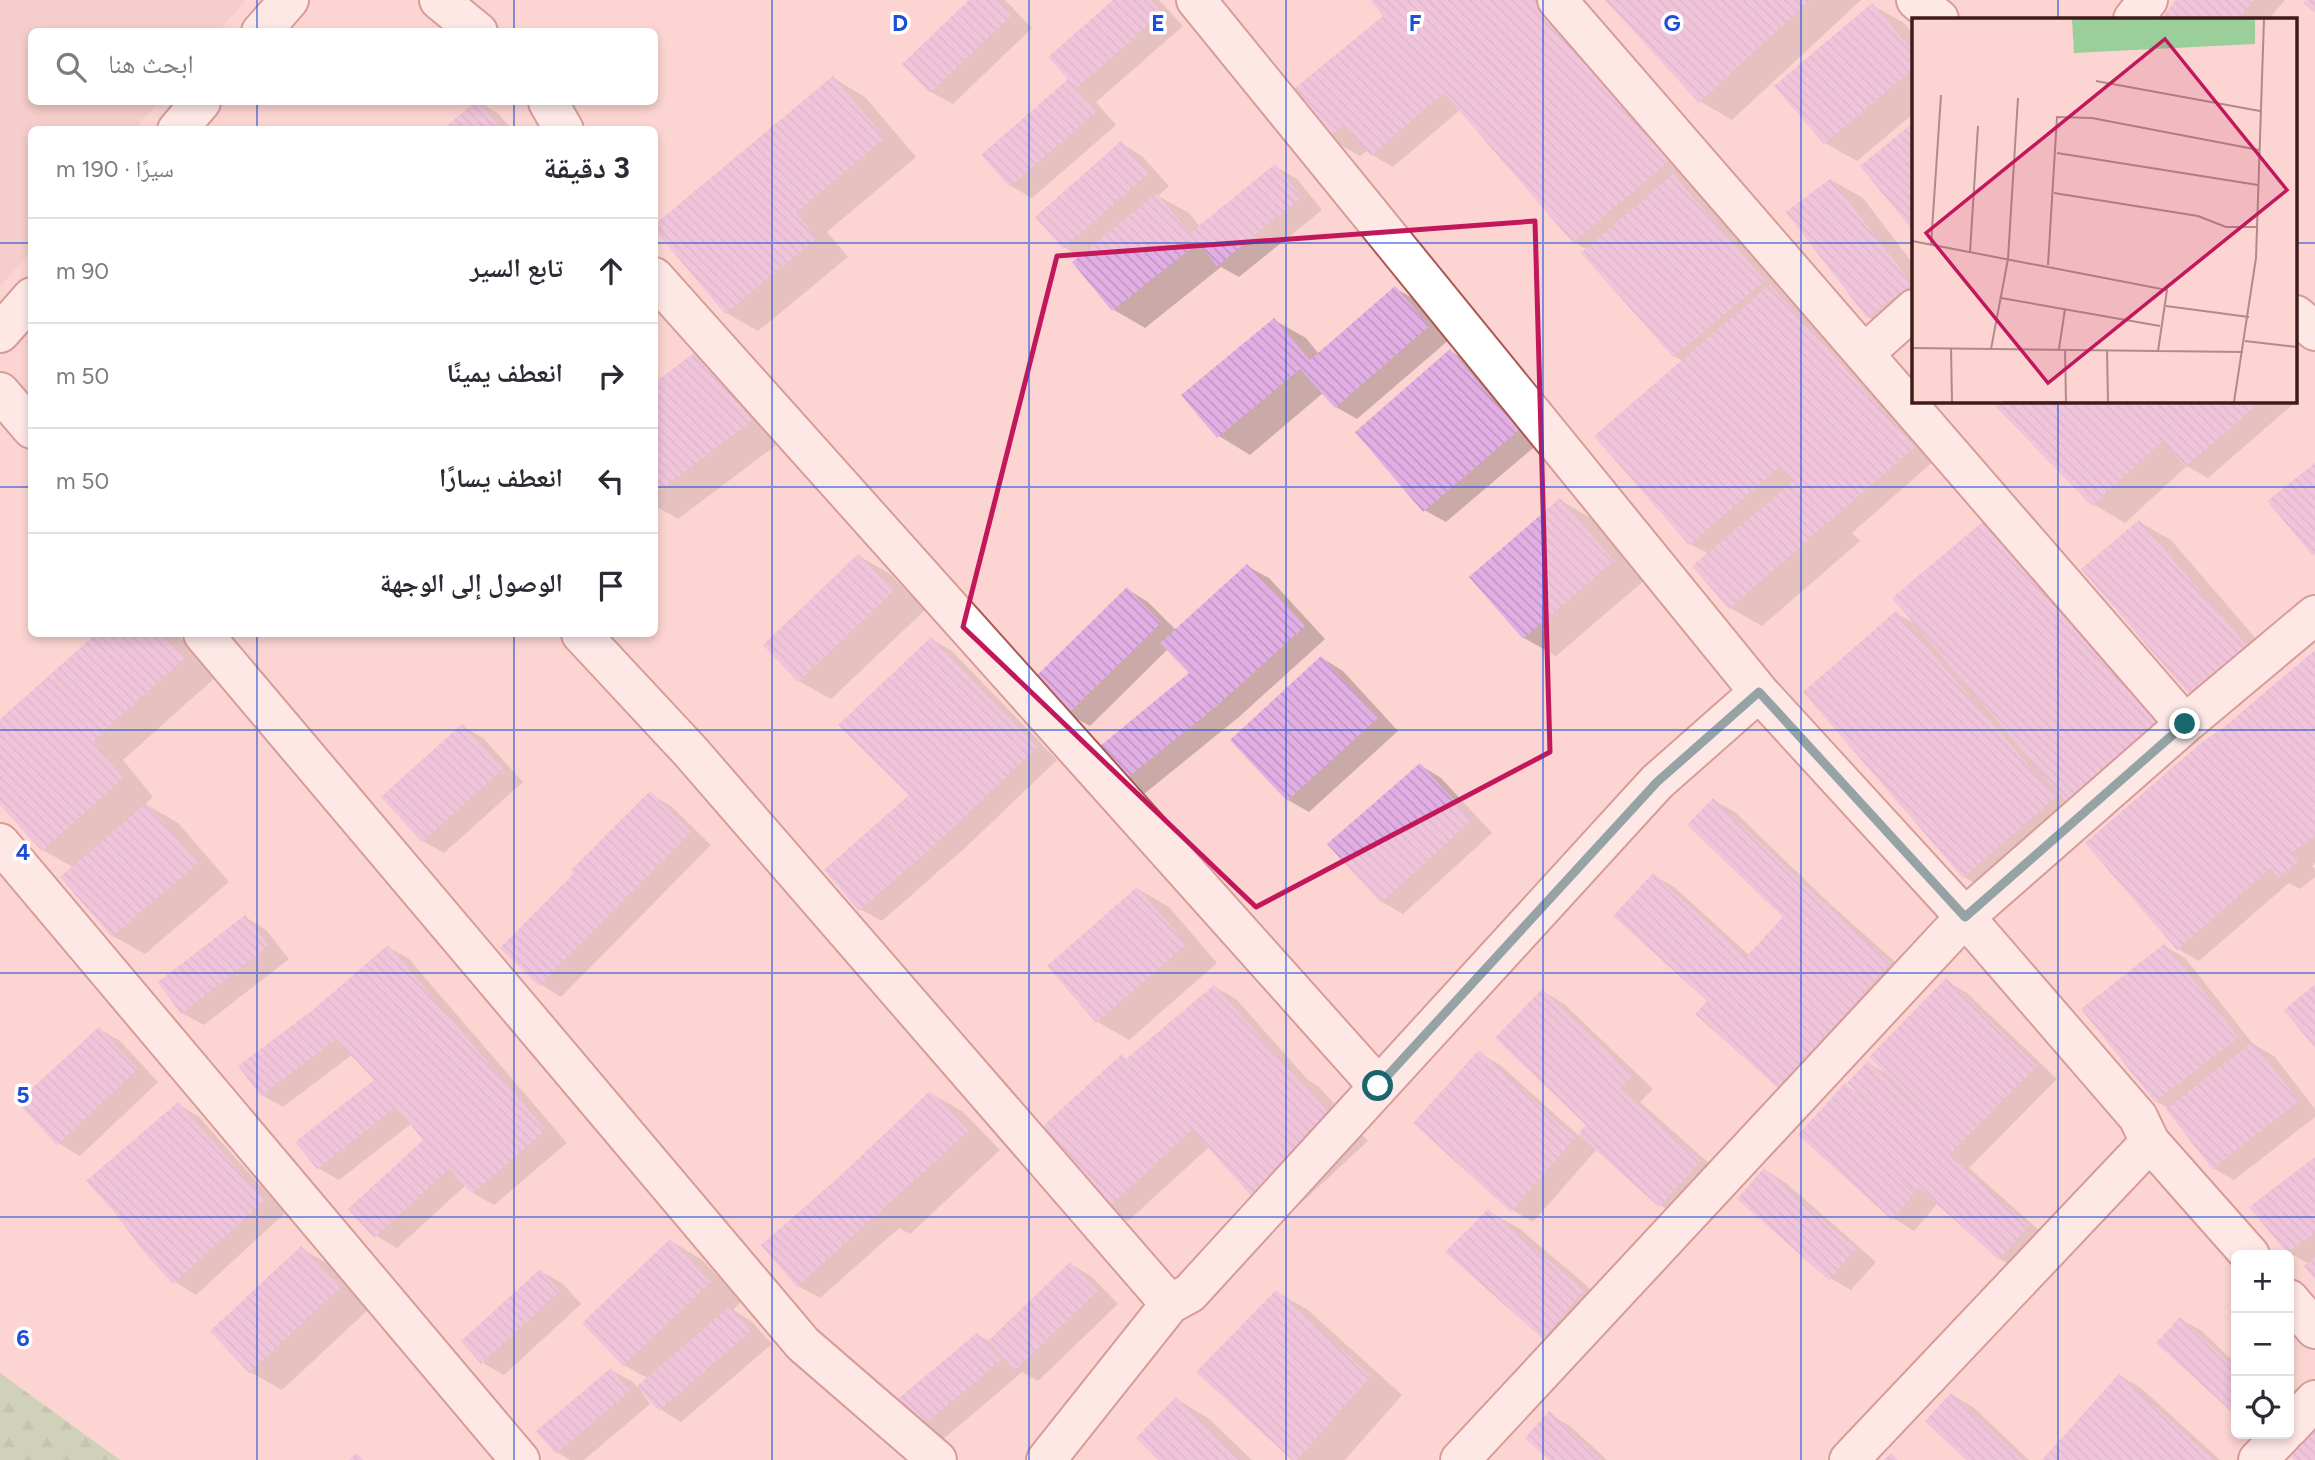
<!DOCTYPE html>
<html lang="ar">
<head>
<meta charset="utf-8">
<style>
	:root { --surface:#fff; --page:#f2f2f3; --text:#2b2b33; --muted:#7c7c81; --line:#e1e1e2 }
	body { margin:0; font-family:Figtree,"Noto Naskh Arabic",sans-serif; background:var(--page); color:var(--text); direction:rtl }
	.controls { position:absolute; right:21px; bottom:21px; display:grid; overflow:hidden; border-radius:10px; box-shadow:0 4px 10px #0003 }
	.controls button { width:63px; height:63px; display:grid; place-items:center; padding:0; border:0; border-bottom:2px solid var(--line); background:var(--surface); color:var(--text); font:35px sans-serif }
	.stop { position:absolute; width:21px; height:21px; margin:-16px; border:5px solid #19666e; border-radius:50%; background:#fff }
	.stop.end { background:#19666e; border-color:#fff; box-shadow:0 2px 7px #0008 }
	.list { margin:0; padding:0; list-style:none }
	h2 { display:flex; justify-content:space-between; align-items:center; height:91px; margin:0; padding:0 28px; font-size:30px }
	h2 small { font-size:23px; font-weight:400; color:var(--muted) }
	.list li { display:grid; grid-template-columns:46px 1fr auto; gap:21px; align-items:center; box-sizing:border-box; height:105px; padding:0 28px; border-top:2px solid var(--line) }
	.list b { display:block; font-size:26px; white-space:nowrap }
	.list em { font-size:23px; font-style:normal; color:var(--muted) }
	.icon { flex:none; width:38px; height:38px; fill:none; stroke:currentColor; stroke-width:2; stroke-linecap:round; stroke-linejoin:round }
	.map { position:relative; flex:none; width:2315px; height:1460px; overflow:hidden; direction:ltr }
	.search { position:absolute; background:var(--surface); box-shadow:0 4px 10px #0003; left:28px; top:28px; width:630px; height:77px; display:flex; align-items:center; gap:18px; box-sizing:border-box; padding:0 24px; border-radius:10px; color:var(--muted); font-size:26px }
	.panel { position:absolute; background:var(--surface); box-shadow:0 4px 10px #0003; left:28px; top:126px; width:630px; height:511px; border-radius:10px; direction:rtl }
	.map>svg:first-child { display:block }
	.built { fill:#eec4c0 }
	.forest { fill:url(#forest-firs) }
	.shadow { fill:#0003 }
	.building { fill:url(#building-back-hatch) }
	.lines { fill:none; stroke-linecap:round; stroke-linejoin:round }
	.street-casing { stroke:#ac5853; stroke-width:42 }
	.primary-casing { stroke:#ac5853; stroke-width:42 }
	.street { stroke:#fff; stroke-width:38 }
	.primary { stroke:#fff; stroke-width:38 }
	.route { stroke:#19666e; stroke-width:9 }
	.marked { fill:none; stroke:#c2185b; stroke-width:5; stroke-linejoin:round }
	.grid { fill:none; stroke:#1d4ed8; stroke-width:2; stroke-opacity:0.55 }
	.inset-road { fill:none; stroke:#b08b88; stroke-width:2 }
	.view { fill:#c2185b; fill-opacity:0.15; stroke:#c2185b; stroke-width:3.5 }
	.inset-edge { fill:none; stroke:#3f1c1a; stroke-width:3.5 }
	.grid-label { font-size:23px; text-anchor:middle; font-weight:bold; fill:#1d4ed8; stroke:#fff; stroke-width:7; stroke-linejoin:round; paint-order:stroke }
</style>
</head>
<body>
<div class="map">
<svg width="2315" height="1460" viewBox="0 0 2315 1460">
	<defs>
		<pattern id="forest-firs" width="22" height="20" patternUnits="userSpaceOnUse" patternTransform="scale(1.75)"><rect width="22" height="20" fill="#9ace9a"/><path d="M5 1l3.5 6h-7zM16 11l3.5 6h-7z" fill="#86b084"/></pattern>
		<pattern id="building-back-hatch" width="6" height="6" patternUnits="userSpaceOnUse" patternTransform="scale(1.75)"><rect width="6" height="6" fill="#e2afe4"/><path d="M-1 5l2 2M0 0l6 6M5-1l2 2" fill="none" stroke="#c396c3"/></pattern>
	</defs>
	<rect width="100%" height="100%" fill="#fcd5d2"/>
	<path class="built" d="M 0,0 L 246,0 L 219,31 L 32,32 L 32,102 L 159,102 L 135,129 L 32,130 L 31,251 L 0,287 Z"/>
	<path class="forest" d="M 0,1373 L 120,1460 L 0,1460 Z"/>
	<path class="shadow" d="M 971,0 L 1005,0 L 1032,28 L 953,104 L 931,92 Z
		M 1116,0 L 1159,0 L 1183,26 L 1096,102 L 1116,125 L 1032,198 L 1011,186 Z
		M 1371,0 L 1545,0 L 1699,179 L 1692,186 L 1784,294 L 1791,298 L 1936,459 L 1852,533 L 1860,541 L 1762,626 L 1730,608 L 1709,554 L 1690,544 L 1683,361 L 1674,356 L 1588,250 L 1574,242 L 1460,110 L 1393,167 L 1372,155 L 1368,150 L 1360,156 L 1328,138 L 1385,17 Z
		M 1607,0 L 1861,0 L 1732,120 L 1701,102 Z
		M 2179,0 L 2285,0 L 2269,19 L 2163,19 Z
		M 1872,5 L 1904,23 L 1914,35 L 1914,113 L 1857,161 L 1825,143 Z
		M 833,78 L 865,97 L 916,157 L 827,232 L 848,257 L 758,331 L 726,313 Z
		M 478,102 L 499,114 L 512,130 L 444,130 Z
		M 1914,124 L 1914,229 L 1862,166 Z
		M 1121,143 L 1142,156 L 1169,186 L 1158,196 L 1189,213 L 1200,227 L 1275,166 L 1297,179 L 1322,210 L 1239,277 L 1221,267 L 1145,328 L 1114,310 L 1074,262 L 1081,257 L 1064,247 Z
		M 1831,180 L 1863,198 L 1914,265 L 1914,324 L 1900,335 L 1868,317 Z
		M 1395,288 L 1417,301 L 1450,339 L 1357,419 L 1336,407 L 1323,393 L 1250,455 L 1219,436 L 1274,320 L 1306,338 L 1319,354 Z
		M 1450,351 L 1472,364 L 1539,443 L 1446,522 L 1424,510 Z
		M 698,352 L 783,440 L 678,519 L 654,505 L 654,385 Z
		M 2296,396 L 2299,399 L 2208,478 L 2187,466 L 2125,523 L 2093,504 L 1993,401 L 2296,401 Z
		M 1560,500 L 1592,519 L 1645,580 L 1556,656 L 1524,638 L 1471,577 Z
		M 2139,522 L 2171,540 L 2281,668 L 2225,715 L 2194,697 Z
		M 859,556 L 890,574 L 925,610 L 831,699 L 799,681 Z
		M 1247,566 L 1269,578 L 1325,639 L 1239,717 L 1144,794 L 1122,781 L 1192,673 L 1168,649 L 1090,726 L 1068,714 L 1127,589 L 1148,602 L 1177,631 Z
		M 1896,613 L 1917,625 L 2187,744 L 1985,889 L 1964,877 Z
		M 99,634 L 177,634 L 216,677 L 123,760 L 153,797 L 145,804 L 178,823 L 229,882 L 145,954 L 113,936 L 73,867 L 43,850 L 0,802 L 0,721 Z
		M 931,639 L 952,651 L 1057,760 L 966,847 L 882,921 L 860,909 L 912,795 Z
		M 2315,651 L 2315,863 L 2312,866 L 2315,869 L 2315,877 L 2300,889 L 2289,883 L 2199,961 L 2178,949 Z
		M 1322,658 L 1343,671 L 1398,731 L 1309,812 L 1288,800 Z
		M 462,726 L 483,738 L 523,782 L 444,853 L 423,841 L 383,797 Z
		M 1420,765 L 1441,778 L 1492,833 L 1403,914 L 1382,902 Z
		M 650,794 L 671,806 L 711,845 L 561,997 L 540,984 Z
		M 1713,800 L 1735,812 L 1830,904 L 1911,976 L 1800,1099 L 1779,1087 L 1698,1014 L 1709,1001 L 1653,875 L 1674,887 L 1750,956 L 1785,917 Z
		M 1138,889 L 1169,907 L 1217,963 L 1129,1040 L 1098,1022 Z
		M 245,917 L 266,930 L 289,959 L 204,1025 L 182,1013 Z
		M 2164,946 L 2185,958 L 2253,1044 L 2274,1056 L 2315,1109 L 2315,1117 L 2234,1180 L 2213,1168 L 2169,1109 L 2156,1101 L 2083,1010 Z
		M 388,947 L 409,959 L 567,1143 L 494,1205 L 473,1193 L 466,1185 L 397,1248 L 376,1236 L 425,1140 L 411,1124 L 339,1180 L 318,1168 L 376,1080 L 353,1054 L 283,1107 L 262,1095 L 315,1011 Z
		M 1946,981 L 1967,993 L 2057,1079 L 1969,1168 L 2049,1239 L 2021,1271 L 2000,1259 L 1938,1203 L 1914,1231 L 1893,1218 L 1845,1085 L 1858,1093 L 1868,1063 L 1887,1074 Z
		M 1215,987 L 1236,999 L 1308,1080 L 1318,1086 L 1368,1141 L 1287,1216 L 1255,1198 L 1209,1147 L 1128,1221 L 1107,1208 L 1122,1056 L 1128,1060 Z
		M 1543,991 L 1564,1004 L 1653,1089 L 1640,1102 L 1721,1174 L 1682,1218 L 1660,1205 L 1597,1149 L 1533,1222 L 1512,1210 L 1479,1053 L 1500,1065 L 1579,1136 L 1589,1125 Z
		M 99,1029 L 120,1041 L 158,1082 L 80,1156 L 58,1143 Z
		M 930,1093 L 962,1111 L 1000,1150 L 910,1234 L 899,1228 L 820,1298 L 798,1286 L 763,1245 L 841,1177 Z
		M 178,1104 L 199,1117 L 285,1213 L 196,1295 L 175,1282 Z
		M 2315,1160 L 2315,1276 L 2309,1264 L 2288,1252 Z
		M 1765,1170 L 1786,1183 L 1876,1262 L 1851,1290 L 1830,1278 Z
		M 1488,1211 L 1520,1229 L 1615,1310 L 1576,1356 L 1544,1337 Z
		M 671,1241 L 702,1260 L 742,1301 L 733,1310 L 751,1321 L 772,1344 L 681,1422 L 660,1409 L 644,1391 L 642,1393 L 650,1404 L 584,1460 L 570,1460 L 557,1452 L 611,1370 L 633,1382 L 638,1388 L 649,1379 L 624,1365 L 585,1323 Z
		M 301,1248 L 333,1267 L 371,1307 L 282,1390 L 250,1372 L 212,1331 Z
		M 1071,1264 L 1092,1277 L 1118,1304 L 1038,1381 L 1022,1372 L 941,1441 L 919,1429 L 977,1335 L 989,1341 Z
		M 540,1271 L 562,1283 L 581,1304 L 504,1375 L 483,1363 Z
		M 1277,1292 L 1308,1310 L 1402,1395 L 1345,1460 L 1294,1460 Z
		M 2180,1319 L 2202,1331 L 2236,1364 L 2236,1414 L 2158,1343 Z
		M 2120,1376 L 2141,1388 L 2220,1460 L 2044,1460 Z
		M 1952,1395 L 1973,1407 L 2029,1460 L 1969,1460 Z
		M 1176,1399 L 1208,1418 L 1252,1460 L 1161,1460 Z
		M 1549,1414 L 1570,1426 L 1607,1460 L 1551,1460 Z"/>
	<path class="building" d="M 969,0 L 998,0 L 1012,15 L 930,93 L 902,64 Z
		M 1113,0 L 1151,0 L 1162,13 L 1076,89 L 1096,112 L 1010,187 L 981,155 L 1068,79 L 1048,57 Z
		M 1370,0 L 1532,0 L 1669,161 L 1573,243 L 1444,93 L 1371,156 L 1344,125 L 1327,139 L 1289,93 L 1383,16 Z
		M 1605,0 L 1810,0 L 1699,103 Z
		M 2176,0 L 2254,0 L 2238,19 L 2161,19 Z
		M 2306,0 L 2315,0 L 2315,13 L 2303,3 Z
		M 1872,3 L 1914,52 L 1914,68 L 1824,144 L 1774,86 Z
		M 833,76 L 885,138 L 796,213 L 817,238 L 725,314 L 654,229 L 654,225 Z
		M 475,102 L 479,102 L 502,130 L 442,130 Z
		M 1914,122 L 1914,232 L 1860,166 Z
		M 1121,141 L 1149,173 L 1063,249 L 1035,217 Z
		M 1275,164 L 1302,197 L 1217,266 L 1198,243 L 1112,311 L 1072,262 L 1157,193 L 1190,233 Z
		M 1673,174 L 1765,281 L 1673,357 L 1581,253 Z
		M 1831,178 L 1912,284 L 1867,318 L 1786,212 Z
		M 1770,284 L 1915,447 L 1729,609 L 1692,566 L 1792,482 L 1780,467 L 1689,545 L 1594,436 Z
		M 1395,286 L 1429,326 L 1335,408 L 1300,369 L 1217,438 L 1181,395 L 1274,318 L 1310,360 Z
		M 1450,349 L 1519,430 L 1423,512 L 1355,432 Z
		M 698,350 L 752,421 L 654,495 L 654,383 Z
		M 1990,401 L 2127,401 L 2137,412 L 2128,401 L 2262,401 L 2185,467 L 2163,441 L 2092,506 Z
		M 2315,463 L 2315,554 L 2313,556 L 2267,501 Z
		M 1560,498 L 1614,561 L 1523,639 L 1469,577 Z
		M 1986,519 L 2167,731 L 2073,810 L 1892,598 Z
		M 2139,520 L 2250,649 L 2192,698 L 2081,569 Z
		M 858,554 L 894,591 L 798,682 L 763,645 Z
		M 1247,564 L 1305,626 L 1218,705 L 1121,783 L 1094,751 L 1189,673 L 1160,643 Z
		M 1127,587 L 1161,623 L 1067,715 L 1032,680 Z
		M 1896,611 L 2056,797 L 1963,878 L 1803,692 Z
		M 96,634 L 163,634 L 185,658 L 93,741 L 123,778 L 42,851 L 0,805 L 0,719 Z
		M 931,637 L 1037,747 L 945,836 L 859,911 L 824,870 L 909,795 L 838,725 Z
		M 2315,650 L 2315,835 L 2292,853 L 2299,861 L 2278,878 L 2271,868 L 2177,950 L 2085,843 L 2201,743 L 2224,727 Z
		M 1321,656 L 1378,718 L 1287,801 L 1230,740 Z
		M 462,724 L 503,769 L 422,842 L 381,797 Z
		M 1420,763 L 1472,820 L 1381,903 L 1327,844 Z
		M 650,791 L 691,832 L 539,986 L 500,948 L 574,873 L 571,870 Z
		M 1713,798 L 1809,889 L 1891,963 L 1778,1088 L 1695,1014 L 1707,1001 L 1613,916 L 1653,873 L 1746,957 L 1783,917 L 1687,825 Z
		M 146,803 L 198,863 L 112,937 L 60,877 Z
		M 1137,887 L 1187,944 L 1096,1023 L 1047,966 Z
		M 245,915 L 269,946 L 181,1014 L 158,982 Z
		M 2164,944 L 2220,1012 L 2238,1038 L 2155,1102 L 2081,1009 Z
		M 388,945 L 546,1130 L 472,1194 L 449,1169 L 374,1238 L 348,1209 L 423,1140 L 407,1120 L 395,1108 L 317,1169 L 295,1142 L 374,1080 L 336,1039 L 261,1096 L 238,1066 L 314,1009 Z
		M 1946,978 L 2037,1066 L 1949,1155 L 2029,1226 L 1999,1260 L 1919,1188 L 1915,1193 L 1879,1161 L 1914,1194 L 1892,1220 L 1798,1135 L 1845,1083 L 1896,1129 L 1847,1083 L 1868,1061 L 1938,1126 L 1869,1057 Z
		M 2315,984 L 2315,1048 L 2284,1010 Z
		M 1214,985 L 1337,1122 L 1254,1199 L 1192,1130 L 1106,1210 L 1036,1132 L 1122,1054 L 1126,1059 Z
		M 1542,989 L 1633,1076 L 1620,1088 L 1701,1161 L 1659,1207 L 1578,1134 L 1586,1125 L 1495,1038 Z
		M 99,1027 L 138,1069 L 57,1145 L 17,1102 Z
		M 2252,1042 L 2299,1101 L 2212,1169 L 2166,1109 Z
		M 1479,1050 L 1575,1138 L 1511,1212 L 1413,1123 Z
		M 930,1091 L 969,1131 L 797,1287 L 761,1245 L 840,1176 Z
		M 178,1102 L 265,1200 L 173,1284 L 143,1251 L 115,1213 L 86,1181 Z
		M 2315,1157 L 2315,1233 L 2287,1253 L 2249,1207 Z
		M 1764,1168 L 1856,1249 L 1829,1280 L 1737,1199 Z
		M 1488,1209 L 1584,1290 L 1543,1339 L 1445,1252 Z
		M 670,1239 L 711,1282 L 623,1366 L 582,1323 Z
		M 301,1246 L 340,1288 L 249,1373 L 210,1331 Z
		M 2315,1257 L 2315,1279 L 2304,1266 Z
		M 1070,1262 L 1098,1291 L 1015,1370 L 988,1341 Z
		M 540,1269 L 560,1291 L 481,1364 L 461,1341 Z
		M 1276,1290 L 1371,1376 L 1297,1460 L 1292,1460 L 1196,1372 Z
		M 730,1306 L 751,1331 L 659,1411 L 637,1386 Z
		M 2180,1317 L 2236,1369 L 2236,1416 L 2156,1343 Z
		M 977,1333 L 1001,1360 L 918,1430 L 894,1402 Z
		M 611,1368 L 630,1391 L 556,1454 L 536,1431 Z
		M 2119,1374 L 2214,1460 L 2042,1460 Z
		M 1951,1393 L 2023,1460 L 1966,1460 L 1925,1421 Z
		M 1176,1397 L 1241,1460 L 1158,1460 L 1136,1438 Z
		M 1549,1411 L 1601,1460 L 1549,1460 L 1525,1438 Z
		M 2315,1429 L 2315,1460 L 2294,1460 L 2287,1452 Z
		M 357,1453 L 363,1460 L 349,1460 Z
		M 1891,1453 L 1898,1460 L 1884,1460 Z"/>
	<g class="lines">
		<defs>
			<path id="street" d="M 439,0 L 478,32
				M 1196,0 L 1759,692 L 1965,917 L 2138,1117 L 2150,1142 L 2250,1255
				M 1557,0 L 2185,724
				M 1916,0 L 1939,19
				M 2133,19 L 2148,0
				M 548,102 L 564,130
				M 654,277 L 1378,1086
				M 2296,315 L 2315,331
				M 1864,354 L 1914,309
				M 0,392 L 32,429
				M 203,634 L 803,1344 L 937,1460
				M 581,634 L 690,751 L 1170,1304
				M 0,843 L 520,1460
				M 2289,1299 L 2315,1329
				M 2289,1428 L 2315,1400
				M 1046,1460 L 1170,1304 L 1190,1293 L 1657,782 L 1759,692
				M 1460,1460 L 1965,917 L 2185,724 L 2315,615
				M 1849,1460 L 2150,1142
				M 2258,1460 L 2283,1434"/>
			<path id="primary" d="M 261,32 L 289,0
				M 177,130 L 201,102
				M 0,333 L 32,297"/>
		</defs>
		<use href="#street" class="street-casing"/>
		<use href="#primary" class="primary-casing"/>
		<use href="#street" class="street"/>
		<use href="#primary" class="primary"/>
	</g>
	<g class="lines">
		<path class="route" d="M 1378,1086 L 1657,782 L 1759,692 L 1965,917 L 2185,724"/>
	</g>
	<path d="M0 0H2315V1460H0ZM 1535,221 L 1550,752 L 1256,907 L 963,627 L 1057,256 Z" fill="#fcd5d2" fill-opacity=".55" fill-rule="evenodd"/>
	<path class="marked" d="M 1535,221 L 1550,752 L 1256,907 L 963,627 L 1057,256 Z"/>
	<path class="grid" d="M 257,0 L 257,32M 514,0 L 514,32M 772,0 L 772,1460M 1029,0 L 1029,1460M 1286,0 L 1286,1460M 1543,0 L 1543,1460M 1801,0 L 1801,1460M 2058,0 L 2058,19M 257,102 L 257,130M 514,102 L 514,130M 0,243 L 32,243M 654,243 L 1914,243M 2296,243 L 2315,243M 2058,401 L 2058,1460M 0,487 L 32,487M 654,487 L 2315,487M 257,634 L 257,1460M 514,634 L 514,1460M 0,730 L 2315,730M 0,973 L 2315,973M 0,1217 L 2315,1217"/>
	<g transform="translate(1912 18)">
		<rect width="385" height="385" fill="#fcd5d2"/>
		<path d="M 160,1 L 343,1 L 343,26 L 162,35 Z" fill="#9ace9a"/>
		<path class="inset-road" d="M 184,63 L 348,93M 145,135 L 346,167M 142,175 L 286,198 L 314,209 L 345,209M 0,223 L 255,272 L 246,333M 19,227 L 29,77M 58,234 L 66,108M 136,247 L 145,99 L 180,100 L 347,132M 89,280 L 248,308M 254,288 L 337,299M 333,323 L 385,329M 0,330 L 331,334M 39,330 L 40,384M 79,331 L 96,241 L 106,80M 147,331 L 153,291M 153,331 L 154,384M 195,332 L 196,384M 91,384 L 154,384M 322,384 L 344,240 L 352,1"/>
		<path class="view" d="M 253,21 L 375,172 L 136,365 L 14,215 Z"/>
		<rect width="385" height="385" class="inset-edge"/>
	</g>
	<g class="grid-label">
		<text x="900" y="31">D</text>
		<text x="1158" y="31">E</text>
		<text x="1415" y="31">F</text>
		<text x="1672" y="31">G</text>
		<text x="23" y="860">4</text>
		<text x="23" y="1103">5</text>
		<text x="23" y="1346">6</text>
	</g>
</svg>
<div class="controls">
<button>+</button>
<button>−</button>
<button><svg class="icon" aria-label="locate" viewBox="0 0 24 24"><circle cx="12" cy="12" r="6"/><path d="M12 2v4M12 18v4M2 12h4M18 12h4"/></svg></button>
</div>
<div class="stop" style="left:1378px;top:1086px"></div>
<div class="stop end" style="left:2185px;top:724px"></div>
<div class="search"><svg class="icon" aria-label="search" viewBox="0 0 24 24"><circle cx="10" cy="10" r="6"/><path d="M15 15l6 6"/></svg>ابحث هنا</div>
<section class="panel">
<h2>3 دقيقة<small>سيرًا · 190 m</small></h2>
<ul class="list">
<li><svg class="icon" aria-label="ahead" viewBox="0 0 24 24"><path d="M12 20V5M6 11l6-6 6 6"/></svg><div><b>تابع السير</b></div><em>90 m</em></li>
<li><svg class="icon" aria-label="right" viewBox="0 0 24 24"><path d="M7 20v-9h11M14 6l5 5-5 5"/></svg><div><b>انعطف يمينًا</b></div><em>50 m</em></li>
<li><svg class="icon" aria-label="left" viewBox="0 0 24 24"><path d="M17 20v-9H6M10 6l-5 5 5 5"/></svg><div><b>انعطف يسارًا</b></div><em>50 m</em></li>
<li><svg class="icon" aria-label="arrive" viewBox="0 0 24 24"><path d="M6 21V4h12l-3 4 3 4H6"/></svg><div><b>الوصول إلى الوجهة</b></div></li>
</ul>
</section>
</div>
</body>
</html>
